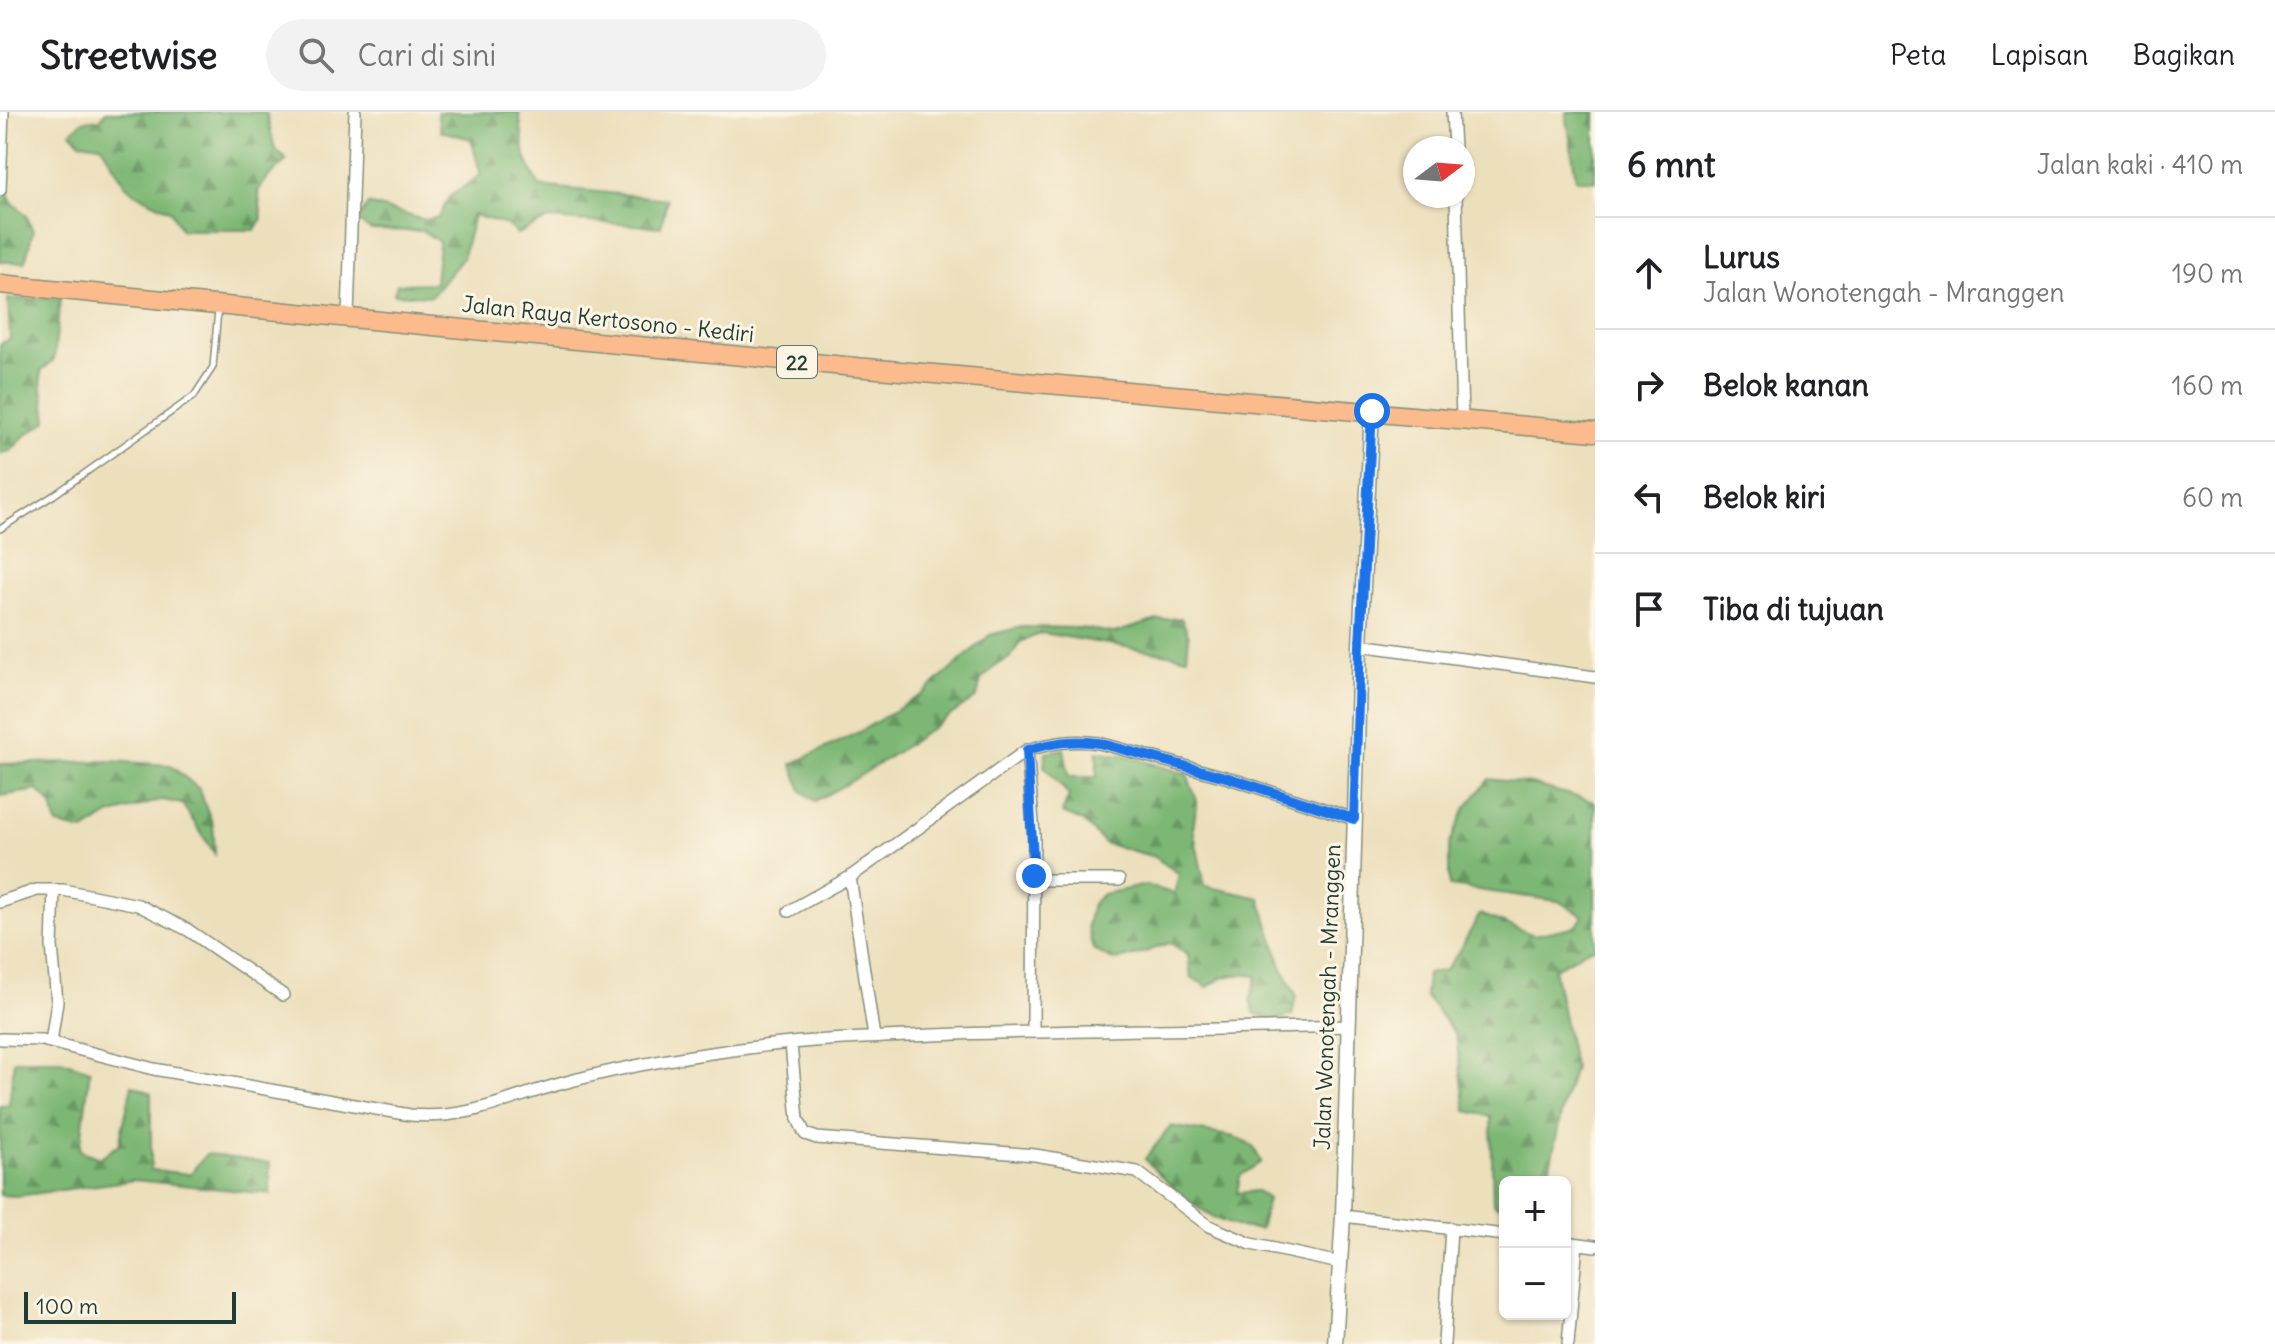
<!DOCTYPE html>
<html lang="id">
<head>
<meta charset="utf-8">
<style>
	:root { --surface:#fff; --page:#f2f2f2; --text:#202124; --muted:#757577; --line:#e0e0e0 }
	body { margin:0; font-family:Delius,sans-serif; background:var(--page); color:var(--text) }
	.controls { position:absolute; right:24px; bottom:24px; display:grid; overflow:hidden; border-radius:12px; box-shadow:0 2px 6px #0004 }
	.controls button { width:72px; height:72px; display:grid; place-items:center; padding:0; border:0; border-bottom:2px solid var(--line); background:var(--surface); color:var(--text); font:40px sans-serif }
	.compass { position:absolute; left:1403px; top:24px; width:72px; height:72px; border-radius:50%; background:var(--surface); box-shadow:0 2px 6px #0004; rotate:74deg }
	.scale { position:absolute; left:24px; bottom:20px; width:212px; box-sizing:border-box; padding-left:8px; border:4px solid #1f3d34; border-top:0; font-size:22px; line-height:28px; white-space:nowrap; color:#1f3d34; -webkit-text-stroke:6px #fcf5e5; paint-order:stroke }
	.stop { position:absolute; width:24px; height:24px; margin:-18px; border:6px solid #1a73e8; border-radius:50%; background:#fff }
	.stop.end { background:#1a73e8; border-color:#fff; box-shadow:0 2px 8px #0008 }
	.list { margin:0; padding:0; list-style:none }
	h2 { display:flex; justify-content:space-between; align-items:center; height:104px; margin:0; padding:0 32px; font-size:34px }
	h2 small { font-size:26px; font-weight:400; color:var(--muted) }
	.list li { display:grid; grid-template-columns:52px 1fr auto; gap:24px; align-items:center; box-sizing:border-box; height:112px; padding:0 32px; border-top:2px solid var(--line) }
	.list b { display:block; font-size:30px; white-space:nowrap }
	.list p { margin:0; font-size:26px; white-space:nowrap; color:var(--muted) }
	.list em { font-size:26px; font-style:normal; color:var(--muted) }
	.icon { flex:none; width:44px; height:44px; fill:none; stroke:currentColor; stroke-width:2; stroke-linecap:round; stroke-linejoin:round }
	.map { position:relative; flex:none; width:1595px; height:1232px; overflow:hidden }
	header { display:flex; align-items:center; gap:48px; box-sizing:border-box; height:112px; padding:0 40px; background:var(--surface); border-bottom:2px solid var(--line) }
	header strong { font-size:38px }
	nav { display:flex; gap:44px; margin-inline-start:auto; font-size:28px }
	.search { width:560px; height:72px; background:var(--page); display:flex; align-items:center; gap:20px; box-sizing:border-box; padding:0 28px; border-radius:44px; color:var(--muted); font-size:30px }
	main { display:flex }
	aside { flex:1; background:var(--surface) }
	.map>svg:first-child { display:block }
	.forest { fill:url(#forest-firs); stroke:#4e7a54; stroke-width:2 }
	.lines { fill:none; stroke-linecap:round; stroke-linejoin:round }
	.service-casing { stroke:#868e78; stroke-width:8 }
	.minor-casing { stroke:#868e78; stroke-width:14 }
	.tertiary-casing { stroke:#868e78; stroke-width:17 }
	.trunk-casing { stroke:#868e78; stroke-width:21 }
	.service { stroke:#fff; stroke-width:5 }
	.minor { stroke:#fff; stroke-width:11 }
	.tertiary { stroke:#fff; stroke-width:14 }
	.trunk { stroke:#fbbb8d; stroke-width:18 }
	.route { stroke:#1a73e8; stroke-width:10 }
	.labels { text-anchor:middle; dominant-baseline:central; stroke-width:6; stroke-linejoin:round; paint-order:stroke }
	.shield { fill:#fcf5e5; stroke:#617469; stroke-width:2 }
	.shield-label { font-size:20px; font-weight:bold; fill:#1f3d34 }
	.street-label { font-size:22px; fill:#1f3d34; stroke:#fcf5e5 }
</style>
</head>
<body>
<header>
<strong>Streetwise</strong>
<div class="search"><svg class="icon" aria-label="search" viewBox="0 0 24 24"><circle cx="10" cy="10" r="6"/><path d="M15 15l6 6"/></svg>Cari di sini</div>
<nav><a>Peta</a><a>Lapisan</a><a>Bagikan</a></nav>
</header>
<main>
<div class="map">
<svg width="1595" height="1232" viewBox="0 0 1595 1232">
	<defs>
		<pattern id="forest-firs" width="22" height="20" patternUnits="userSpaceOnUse" patternTransform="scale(2)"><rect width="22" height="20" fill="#7db775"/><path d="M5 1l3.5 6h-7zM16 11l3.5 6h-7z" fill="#669661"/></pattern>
	</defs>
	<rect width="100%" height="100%" fill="#fcf5e5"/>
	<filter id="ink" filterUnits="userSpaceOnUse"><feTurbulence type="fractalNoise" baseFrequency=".0125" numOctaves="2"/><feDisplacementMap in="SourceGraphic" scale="16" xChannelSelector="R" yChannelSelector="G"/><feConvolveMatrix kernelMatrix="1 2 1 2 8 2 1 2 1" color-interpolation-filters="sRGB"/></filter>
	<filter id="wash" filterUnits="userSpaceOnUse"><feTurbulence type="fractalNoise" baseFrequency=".006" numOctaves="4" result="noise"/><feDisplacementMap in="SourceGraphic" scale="32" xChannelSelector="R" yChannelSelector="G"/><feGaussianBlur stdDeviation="1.8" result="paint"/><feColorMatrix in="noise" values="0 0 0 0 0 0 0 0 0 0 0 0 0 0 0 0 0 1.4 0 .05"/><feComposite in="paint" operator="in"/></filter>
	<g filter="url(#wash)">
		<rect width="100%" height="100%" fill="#ecdfbc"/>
		<path class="forest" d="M 106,0 L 266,0 L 275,37 L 287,48 L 270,63 L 258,79 L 262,106 L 255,118 L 181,118 L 170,98 L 138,83 L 125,73 L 101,33 L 80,30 L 71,20 L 83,9 L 100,7 Z
			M 437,0 L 519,0 L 525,45 L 539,74 L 667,87 L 661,115 L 549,107 L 517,122 L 507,113 L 474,103 L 462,147 L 431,184 L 394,182 L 397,172 L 435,171 L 439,130 L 423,119 L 371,118 L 357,109 L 368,92 L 425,108 L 439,105 L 449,85 L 481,63 L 471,27 L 441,19 Z
			M 1566,0 L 1595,0 L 1595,69 L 1576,67 Z
			M 0,58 L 11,89 L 26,103 L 33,119 L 25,150 L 0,150 Z
			M 60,186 L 54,248 L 41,259 C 40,277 46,292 47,309 L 23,325 L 11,339 L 0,341 L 0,232 L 10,227 L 8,187 Z
			M 1181,506 L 1189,524 L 1187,545 L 1042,521 L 1020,530 L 1011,545 L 994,555 L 981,568 L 977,585 C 924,621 872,660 815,689 L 802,679 L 792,652 L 859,620 L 923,582 L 990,523 L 1022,515 L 1081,516 L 1114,521 L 1157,508 Z
			M 1064,637 L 1069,665 L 1097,665 L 1097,639 L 1127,644 L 1187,662 L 1197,689 L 1193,717 L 1205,774 L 1260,786 L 1282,855 L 1296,883 L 1292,904 L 1275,908 L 1255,902 L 1250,890 L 1257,864 C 1237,861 1224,862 1208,875 L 1191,865 L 1188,842 L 1170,831 C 1156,835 1123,851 1111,847 C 1105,845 1099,840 1093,837 L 1087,814 L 1092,792 L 1103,782 L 1147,773 L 1174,782 L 1179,762 L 1155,745 L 1104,731 L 1084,710 L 1062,701 L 1069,683 L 1044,654 L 1046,640 Z
			M 110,649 L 170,653 L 199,677 L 213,713 L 215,742 L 182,692 L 162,688 L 109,703 L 84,719 L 57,713 L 52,693 L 38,678 L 0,684 L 0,652 Z
			M 1489,667 L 1531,672 L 1595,690 L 1595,837 L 1588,837 L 1554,857 L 1574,956 L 1564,988 L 1547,1069 L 1505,1070 L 1505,1097 L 1493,1092 L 1491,1004 L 1466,999 L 1456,923 L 1425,884 L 1427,862 L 1445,858 L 1458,841 L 1480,802 L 1534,823 L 1577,814 L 1583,804 L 1558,789 L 1449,774 L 1449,733 L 1465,697 Z
			M 14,948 L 61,948 L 90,958 L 80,1038 L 99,1046 L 119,1033 L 132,973 L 151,981 L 151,1058 L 190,1062 L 206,1042 L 270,1051 L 270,1082 L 134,1068 L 17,1084 L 0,1083 L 0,994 L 9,993 Z
			M 1171,1014 L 1235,1025 L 1253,1034 L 1261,1050 L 1240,1064 L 1237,1081 L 1257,1079 L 1268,1087 L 1260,1117 C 1212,1117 1175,1080 1145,1047 Z"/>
	</g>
	<g filter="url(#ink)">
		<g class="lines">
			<defs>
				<path id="service" d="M 0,417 L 54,383 L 194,284 L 213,255 L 218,198"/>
				<path id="minor" d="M 1452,0 L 1454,36
					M 0,78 L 3,0
					M 1456,84 L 1462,308
					M 348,204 L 355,0
					M 1360,533 L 1595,565
					M 1027,638 L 1034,723 L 1033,920
					M 1034,768 L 1119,768
					M 0,790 L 37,778 L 63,778 L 138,793 L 188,818 L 283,883
					M 789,799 L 850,765
					M 874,925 L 850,765 L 1027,638 C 1052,631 1073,627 1099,631 L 1229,666 L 1354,707
					M 0,927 L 42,928 L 154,957 L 410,1003 C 467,1008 503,988 556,973 C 616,956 678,945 740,937 C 811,927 884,925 957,922 C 1088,918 1218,918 1349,914
					M 51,930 L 57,890 L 52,834 L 54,778
					M 791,932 L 798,1007 L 805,1022 L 817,1026 L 1035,1043 L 1137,1060 L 1209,1114 L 1251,1132 L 1340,1151
					M 1343,1104 L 1505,1123
					M 1565,1130 L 1595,1134
					M 1444,1232 L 1451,1116
					M 1568,1232 L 1577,1132"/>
				<path id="tertiary" d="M 1335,1232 L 1343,1104 L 1360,533 L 1372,299"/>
				<path id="trunk" d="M 0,172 L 855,255 L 1595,320"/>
			</defs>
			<use href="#service" class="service-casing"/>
			<use href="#minor" class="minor-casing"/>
			<use href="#tertiary" class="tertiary-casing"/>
			<use href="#trunk" class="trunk-casing"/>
			<use href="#service" class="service"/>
			<use href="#minor" class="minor"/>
			<use href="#tertiary" class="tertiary"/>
			<use href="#trunk" class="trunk"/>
		</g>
	</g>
	<g class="lines" filter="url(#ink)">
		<path class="route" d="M 1034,764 L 1027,638 C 1052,631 1073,627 1099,631 L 1229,666 L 1354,707 L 1360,533 L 1372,299"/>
	</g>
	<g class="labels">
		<rect class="shield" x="777" y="234" width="40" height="32" rx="6"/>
		<g class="shield-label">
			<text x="797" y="250">22</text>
		</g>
		<g class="street-label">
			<text transform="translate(608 207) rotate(6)">Jalan Raya Kertosono - Kediri</text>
			<text transform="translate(1327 885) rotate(-88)">Jalan Wonotengah - Mranggen</text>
		</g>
	</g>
</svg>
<div class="controls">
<button>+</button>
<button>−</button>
</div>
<svg class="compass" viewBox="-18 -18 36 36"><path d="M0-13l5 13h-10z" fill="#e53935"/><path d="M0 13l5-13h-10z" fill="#757577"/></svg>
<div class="scale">100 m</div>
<div class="stop" style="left:1372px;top:299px"></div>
<div class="stop end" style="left:1034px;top:764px"></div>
</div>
<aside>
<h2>6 mnt<small>Jalan kaki · 410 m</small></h2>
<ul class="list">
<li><svg class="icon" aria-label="ahead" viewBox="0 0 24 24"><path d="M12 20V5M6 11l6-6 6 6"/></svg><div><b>Lurus</b><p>Jalan Wonotengah - Mranggen</p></div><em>190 m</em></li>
<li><svg class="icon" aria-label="right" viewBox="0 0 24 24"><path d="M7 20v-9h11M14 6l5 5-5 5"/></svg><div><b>Belok kanan</b></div><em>160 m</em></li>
<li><svg class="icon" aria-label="left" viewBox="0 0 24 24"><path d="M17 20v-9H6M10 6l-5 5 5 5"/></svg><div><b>Belok kiri</b></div><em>60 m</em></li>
<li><svg class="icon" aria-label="arrive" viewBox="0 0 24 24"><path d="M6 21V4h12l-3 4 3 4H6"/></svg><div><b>Tiba di tujuan</b></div></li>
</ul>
</aside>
</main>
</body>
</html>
